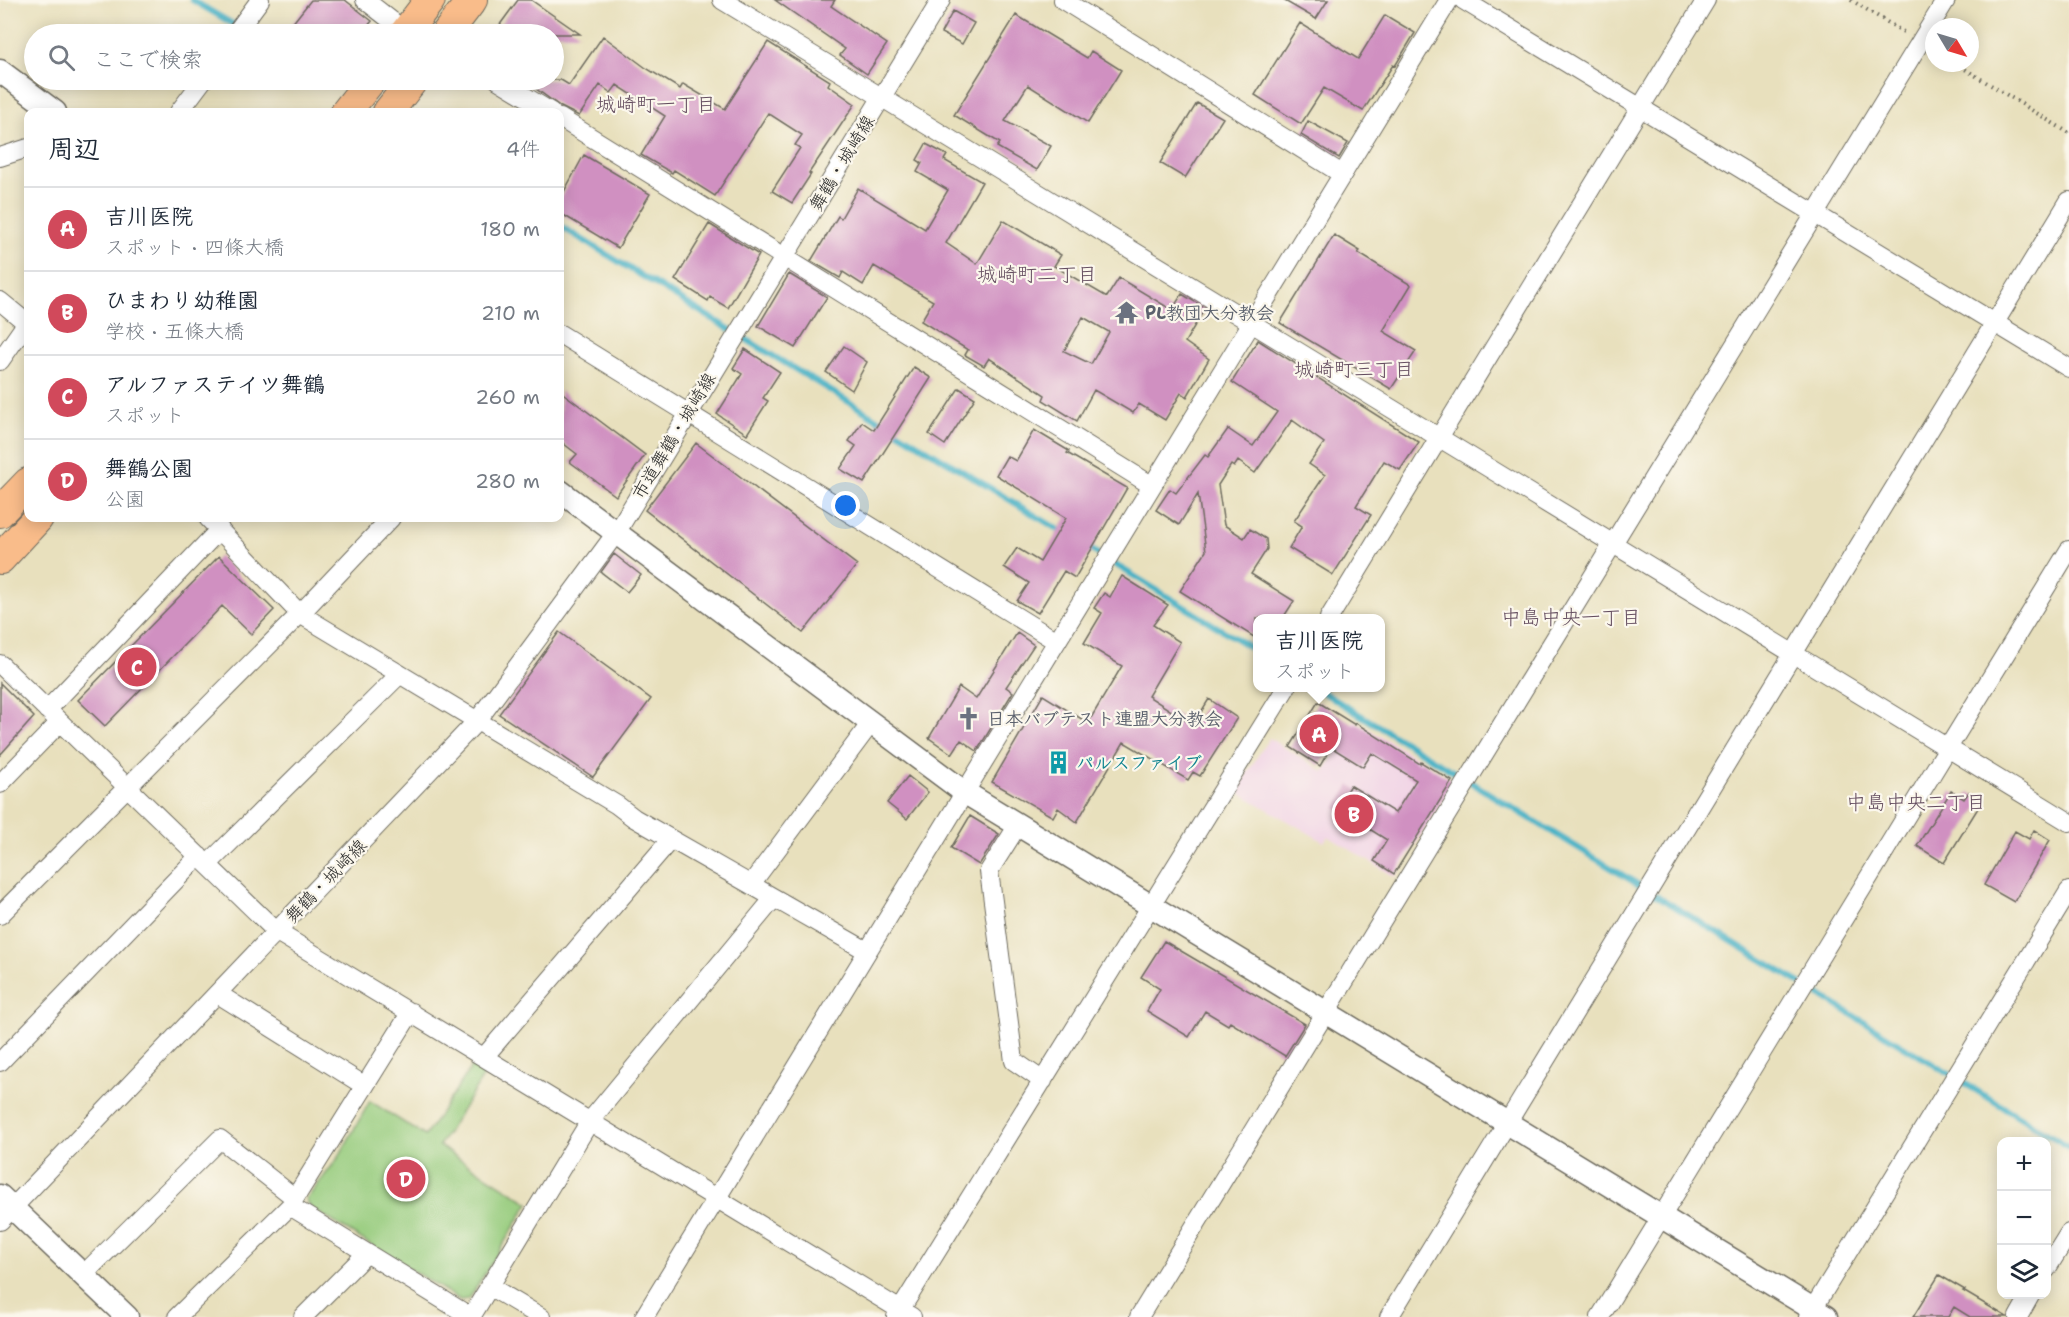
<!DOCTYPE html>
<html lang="ja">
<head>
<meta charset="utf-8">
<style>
	:root { --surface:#fff; --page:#f2f2f3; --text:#1f2937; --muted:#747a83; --line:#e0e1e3; --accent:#d1495b }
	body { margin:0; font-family:"Shantell Sans","Klee One",sans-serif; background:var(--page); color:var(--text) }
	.controls { position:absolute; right:18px; bottom:18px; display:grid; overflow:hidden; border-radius:12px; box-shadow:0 3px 15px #0003 }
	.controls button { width:54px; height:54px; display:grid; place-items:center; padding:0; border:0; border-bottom:2px solid var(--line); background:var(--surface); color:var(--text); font:30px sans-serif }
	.compass { position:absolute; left:1925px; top:18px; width:54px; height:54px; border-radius:50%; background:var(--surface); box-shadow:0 3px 15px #0003; rotate:128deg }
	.you { position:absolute; left:846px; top:506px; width:21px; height:21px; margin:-15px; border:4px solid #fff; border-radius:50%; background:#1a73e8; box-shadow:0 0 0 9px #1a73e833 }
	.badge { display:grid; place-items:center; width:39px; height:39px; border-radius:50%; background:var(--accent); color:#fff; font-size:20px; font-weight:700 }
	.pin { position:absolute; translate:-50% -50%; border:3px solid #fff; box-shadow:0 2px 6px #0006 }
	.popup { position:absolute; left:1253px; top:614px; width:132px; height:78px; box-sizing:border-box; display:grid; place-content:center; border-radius:12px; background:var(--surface); filter:drop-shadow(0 2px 4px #0005); font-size:20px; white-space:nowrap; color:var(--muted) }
	.popup b { font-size:22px; color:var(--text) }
	.popup::after { content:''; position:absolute; left:50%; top:100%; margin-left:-12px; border:12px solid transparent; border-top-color:var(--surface) }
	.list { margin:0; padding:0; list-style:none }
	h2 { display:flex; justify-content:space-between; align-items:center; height:78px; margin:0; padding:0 24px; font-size:26px }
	h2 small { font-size:20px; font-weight:400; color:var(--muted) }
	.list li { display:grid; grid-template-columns:39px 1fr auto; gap:18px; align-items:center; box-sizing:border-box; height:84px; padding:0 24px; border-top:2px solid var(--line) }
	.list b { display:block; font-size:22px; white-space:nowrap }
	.list p { margin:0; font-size:20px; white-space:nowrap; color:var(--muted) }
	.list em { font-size:20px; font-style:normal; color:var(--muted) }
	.icon { flex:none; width:33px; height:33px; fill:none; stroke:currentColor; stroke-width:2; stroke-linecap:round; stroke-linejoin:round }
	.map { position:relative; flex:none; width:2069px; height:1317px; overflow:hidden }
	.search { position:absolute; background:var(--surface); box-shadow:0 3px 15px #0003; left:24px; top:24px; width:540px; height:66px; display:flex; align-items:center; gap:15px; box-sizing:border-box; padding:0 21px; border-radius:33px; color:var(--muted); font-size:22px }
	.panel { position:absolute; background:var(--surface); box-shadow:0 3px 15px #0003; left:24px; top:108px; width:540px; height:414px; border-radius:12px }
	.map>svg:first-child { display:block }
	.built { fill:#f0d0e5 }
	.green { fill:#97cc7e; stroke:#617c54; stroke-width:1.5 }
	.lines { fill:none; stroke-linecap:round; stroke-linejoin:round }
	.stream { stroke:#47b1c5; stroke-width:6 }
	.building { fill:#d090c1; fill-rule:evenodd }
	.minor-casing { stroke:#6d6a5e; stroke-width:20 }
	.tertiary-casing { stroke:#6d6a5e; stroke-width:25 }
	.trunk-casing { stroke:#6d6a5e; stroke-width:32 }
	.path { stroke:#6d6a5e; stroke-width:4; stroke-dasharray:1.5 4.5; stroke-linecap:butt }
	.minor { stroke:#fff; stroke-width:18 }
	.tertiary { stroke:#fff; stroke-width:22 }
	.trunk { stroke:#f9bc8a; stroke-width:30 }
	.labels { text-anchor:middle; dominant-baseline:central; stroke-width:4.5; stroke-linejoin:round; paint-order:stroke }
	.street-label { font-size:18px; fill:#2b2b2b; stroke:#fbf7ec }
	.worship-label { font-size:18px; font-weight:bold; fill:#5b616d; stroke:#fbf7ec; text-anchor:start }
	.culture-label { font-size:18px; font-weight:bold; fill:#0d838f; stroke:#fbf7ec; text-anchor:start }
	.neighbourhood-label { font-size:20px; fill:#654e60; stroke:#fbf7ec }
</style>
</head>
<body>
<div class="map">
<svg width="2069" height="1317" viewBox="0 0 2069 1317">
	<rect width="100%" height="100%" fill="#fbf7ec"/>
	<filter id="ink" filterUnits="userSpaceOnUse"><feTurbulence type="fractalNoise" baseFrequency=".0167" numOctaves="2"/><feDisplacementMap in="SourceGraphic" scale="12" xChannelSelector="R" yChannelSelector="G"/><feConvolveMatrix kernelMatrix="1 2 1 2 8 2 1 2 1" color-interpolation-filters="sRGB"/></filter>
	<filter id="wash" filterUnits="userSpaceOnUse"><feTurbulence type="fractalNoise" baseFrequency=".008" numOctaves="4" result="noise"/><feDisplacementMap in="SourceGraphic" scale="24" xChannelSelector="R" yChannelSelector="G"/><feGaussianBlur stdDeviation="1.35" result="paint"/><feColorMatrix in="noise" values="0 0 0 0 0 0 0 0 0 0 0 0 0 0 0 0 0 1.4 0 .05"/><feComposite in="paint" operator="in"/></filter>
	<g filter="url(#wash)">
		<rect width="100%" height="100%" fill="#e8e0bd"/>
		<path class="built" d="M 1354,720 L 1455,781 L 1395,877 L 1328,836 L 1324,842 L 1236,791 L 1269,738 L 1324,772 Z"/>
		<path class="green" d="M 472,1066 L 485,1074 L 439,1146 L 529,1203 L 469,1299 L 460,1300 L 311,1208 L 306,1200 L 338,1158 L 370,1101 L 425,1136 Z"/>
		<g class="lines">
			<path class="stream" d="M 192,0 L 250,34
				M 560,226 L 1064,533
				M 1085,546 L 1258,652
				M 1316,688 L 2069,1147"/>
		</g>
		<g id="blocks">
			<path class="building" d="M 311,0 L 345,0 L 372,21 L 361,34 L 284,34 Z
				M 518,0 L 531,0 L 580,34 L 493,34 Z
				M 775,0 L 835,0 L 831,6 L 887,44 L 867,74 L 840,55 L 845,49 Z
				M 1283,0 L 1328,0 L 1316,19 Z
				M 953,11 L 974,23 L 962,44 L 941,33 Z
				M 1016,15 L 1087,58 L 1091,51 L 1121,70 L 1088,123 L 1028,85 L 1005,121 L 1051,146 L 1037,170 L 997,147 L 1000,143 L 954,115 Z
				M 1385,15 L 1415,33 L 1395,66 L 1393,65 L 1363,111 L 1324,88 L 1301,124 L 1255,95 L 1300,23 L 1358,59 Z
				M 603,36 L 646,68 L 680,89 L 683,84 L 725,109 L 768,42 L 830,81 L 828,85 L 855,104 L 809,173 L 811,174 L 792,203 L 772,191 L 800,148 L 795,145 L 802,135 L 768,113 L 715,196 L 674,170 L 672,173 L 641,155 L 665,116 L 617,85 L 611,93 L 600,85 L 579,116 L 561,107 L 524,80 L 561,80 L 569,85 Z
				M 1197,103 L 1223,118 L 1185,178 L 1160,163 Z
				M 1308,121 L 1348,143 L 1339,158 L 1301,135 Z
				M 926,144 L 947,155 L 944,160 L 982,182 L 946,243 L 977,264 L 1003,220 L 1061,255 L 1054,266 L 1107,297 L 1119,278 L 1172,310 L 1182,294 L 1205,308 L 1185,342 L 1209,359 L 1187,397 L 1181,393 L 1165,420 L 1139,404 L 1133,413 L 1094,390 L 1077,421 L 1043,400 L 1045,395 L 989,358 L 984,366 L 965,355 L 968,350 L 921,321 L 933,301 L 874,266 L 863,285 L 843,272 L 840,278 L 811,261 L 838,216 L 841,218 L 858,188 L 925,229 L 948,190 L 917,172 L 922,163 L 917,160 ZM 1083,317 L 1109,332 L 1091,364 L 1064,351 Z
				M 584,155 L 650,194 L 618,248 L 560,213 L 560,199 Z
				M 709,224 L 759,255 L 728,308 L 710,297 L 708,301 L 675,280 Z
				M 1334,235 L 1360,251 L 1358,253 L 1411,285 L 1383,331 L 1416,351 L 1391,389 L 1280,323 Z
				M 789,274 L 827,297 L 795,348 L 758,326 Z
				M 1258,340 L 1419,442 L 1400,470 L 1384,461 L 1356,506 L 1371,515 L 1333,575 L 1289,548 L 1302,526 L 1294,521 L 1325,475 L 1309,464 L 1324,443 L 1292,420 L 1255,473 L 1238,461 L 1234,467 L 1231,465 L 1218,485 L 1224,525 L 1244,538 L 1250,529 L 1266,539 L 1267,549 L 1251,574 L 1294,601 L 1283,618 L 1257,618 L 1257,639 L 1180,591 L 1206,551 L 1198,494 L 1179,525 L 1156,510 L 1170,489 L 1176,493 L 1205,455 L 1208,457 L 1228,429 L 1253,446 L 1277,412 L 1232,382 Z
				M 844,346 L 867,362 L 852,390 L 826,372 Z
				M 745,349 L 780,372 L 763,398 L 768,401 L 747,434 L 717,414 L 742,374 L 733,368 Z
				M 914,367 L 931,378 L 864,483 L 840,469 L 856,446 L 849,441 L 862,422 L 874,430 Z
				M 959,388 L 975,398 L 945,445 L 929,434 Z
				M 560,391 L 645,455 L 616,496 L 570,462 L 577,454 L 560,441 Z
				M 1034,430 L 1069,451 L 1067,453 L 1127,488 L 1075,578 L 1064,571 L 1038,613 L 1017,601 L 1029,583 L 1004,567 L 1017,548 L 1040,562 L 1066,518 L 996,475 L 1007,456 L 1016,461 Z
				M 696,443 L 857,565 L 803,633 L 645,510 Z
				M 614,554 L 641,575 L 627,592 L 601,572 Z
				M 219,556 L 274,610 L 251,634 L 222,606 L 105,726 L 78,700 Z
				M 1122,576 L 1168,605 L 1153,625 L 1180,642 L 1148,696 L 1193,725 L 1209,699 L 1237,718 L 1200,776 L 1193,772 L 1188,780 L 1124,742 L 1077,822 L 1058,808 L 1053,817 L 992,782 L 1043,695 L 1088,723 L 1122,666 L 1084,643 L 1102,613 L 1094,608 L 1104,593 L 1110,597 Z
				M 559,632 L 651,699 L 593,777 L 499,714 Z
				M 1017,633 L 1034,645 L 1006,687 L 1013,692 L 977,751 L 961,740 L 952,754 L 929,738 L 959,687 L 976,699 Z
				M 0,683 L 34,717 L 0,755 Z
				M 1318,702 L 1355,725 L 1356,723 L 1420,764 L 1421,762 L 1452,781 L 1394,874 L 1374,861 L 1387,840 L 1336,808 L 1350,785 L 1395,813 L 1416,780 L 1372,753 L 1363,767 L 1331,747 L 1320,766 L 1290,747 Z
				M 908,776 L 928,792 L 907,819 L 887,803 Z
				M 1951,791 L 1964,799 L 1969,792 L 1983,800 L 1944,863 L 1917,846 Z
				M 970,816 L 999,834 L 979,865 L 951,848 Z
				M 2034,830 L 2050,840 L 2014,902 L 1984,885 L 2015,831 L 2029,839 Z
				M 1164,941 L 1305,1024 L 1285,1056 L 1230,1022 L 1228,1025 L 1205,1011 L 1189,1037 L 1147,1011 L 1160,989 L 1141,977 Z
				M 1939,1275 L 1965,1290 L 1963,1291 L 2007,1317 L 1970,1317 L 1954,1307 L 1948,1317 L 1913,1317 Z"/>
		</g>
	</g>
	<g filter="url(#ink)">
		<use href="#blocks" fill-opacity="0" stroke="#6d6a5e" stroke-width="1.5"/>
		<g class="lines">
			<defs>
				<path id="minor" d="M 365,0 L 406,32
					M 722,0 L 2069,822
					M 1063,0 L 1342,174
					M 1463,0 L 2069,368
					M 235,34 L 260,0
					M 498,80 L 551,112
					M 179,112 L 203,80
					M 560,118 L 1151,485
					M 0,157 L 28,148
					M 0,301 L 28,324
					M 560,334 L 1056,641
					M 0,361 L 28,321
					M 208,518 L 300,614 L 617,805 L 634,818 L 867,951
					M 1329,618 L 1706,0
					M 0,664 L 277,932 L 912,1317
					M 47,710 L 220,529
					M 0,784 L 60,722
					M 1018,825 L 989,871 L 1014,1061 L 1043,1081
					M 208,864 L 400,674
					M 751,884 L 871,723
					M 0,915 L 300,614 L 391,518
					M 218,994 L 365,1086
					M 484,1057 L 671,839
					M 0,1062 L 199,856
					M 290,1206 L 471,1317
					M 0,1221 L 477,721 L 616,533 L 941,0
					M 2046,1270 L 2069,1233
					M 83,1275 L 220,1139 L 295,1198
					M 489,1286 L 541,1317
					M 177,1317 L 290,1206 L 411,1012
					M 303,1317 L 367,1253
					M 471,1317 L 590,1121 L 774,898
					M 644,1317 L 1449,0
					M 896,1317 L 1286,688
					M 1139,1317 L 1946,0
					M 1389,1317 L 2069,201
					M 1600,1317 L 2069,550
					M 1808,1317 L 2069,891
					M 2018,1317 L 2031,1294"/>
				<path id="tertiary" d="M 0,71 L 55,112
					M 560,491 L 964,792 L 1826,1317
					M 0,1196 L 127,1317"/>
				<path id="trunk" d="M 404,34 L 430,0
					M 446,34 L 472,0
					M 346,112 L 371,80
					M 388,112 L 413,80
					M 0,512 L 28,483
					M 0,559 L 38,518"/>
			</defs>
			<use href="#minor" class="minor-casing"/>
			<use href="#tertiary" class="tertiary-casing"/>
			<use href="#trunk" class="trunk-casing"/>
			<path class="path" d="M 1851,0 L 1905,33
				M 1955,63 L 2069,133"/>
			<use href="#minor" class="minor"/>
			<use href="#tertiary" class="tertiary"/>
			<use href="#trunk" class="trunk"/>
		</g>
	</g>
	<defs>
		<symbol id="temple-bare" viewBox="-9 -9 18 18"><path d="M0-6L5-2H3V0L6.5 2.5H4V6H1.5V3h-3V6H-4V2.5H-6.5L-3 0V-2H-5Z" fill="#6b7280" stroke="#fbf7ec" stroke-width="2.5" paint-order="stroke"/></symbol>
		<symbol id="church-bare" viewBox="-9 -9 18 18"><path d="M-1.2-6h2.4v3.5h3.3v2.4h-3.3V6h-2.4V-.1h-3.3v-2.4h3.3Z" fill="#6b7280" stroke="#fbf7ec" stroke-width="2.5" paint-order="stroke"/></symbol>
		<symbol id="building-bare" viewBox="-9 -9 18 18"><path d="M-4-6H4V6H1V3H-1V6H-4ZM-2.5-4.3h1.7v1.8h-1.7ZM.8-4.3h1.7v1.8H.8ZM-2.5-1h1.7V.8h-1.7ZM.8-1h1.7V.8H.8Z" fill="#0f9aa8" stroke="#fbf7ec" stroke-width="2.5" paint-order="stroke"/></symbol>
	</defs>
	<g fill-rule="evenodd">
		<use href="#temple-bare" x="1110" y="296" width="33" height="33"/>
		<use href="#church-bare" x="952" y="702" width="33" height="33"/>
		<use href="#building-bare" x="1042" y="746" width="33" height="33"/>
	</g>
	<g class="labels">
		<g class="street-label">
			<text transform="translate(842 163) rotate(-59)">舞鶴・城崎線</text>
			<text transform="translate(674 436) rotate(-59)">市道舞鶴・城崎線</text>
			<text transform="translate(326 881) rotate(-46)">舞鶴・城崎線</text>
		</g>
		<g class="worship-label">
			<text x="1145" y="313">PL教団大分教会</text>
			<text x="987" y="719">日本バブテスト連盟大分教会</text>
		</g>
		<g class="culture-label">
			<text x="1076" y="763">パルスファイブ</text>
		</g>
		<g class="neighbourhood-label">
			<text x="656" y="104">城崎町一丁目</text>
			<text x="1037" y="274">城崎町二丁目</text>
			<text x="1354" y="369">城崎町三丁目</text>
			<text x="1571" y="617">中島中央一丁目</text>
			<text x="1916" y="802">中島中央二丁目</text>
		</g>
	</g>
</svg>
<div class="controls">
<button>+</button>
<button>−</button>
<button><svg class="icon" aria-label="layers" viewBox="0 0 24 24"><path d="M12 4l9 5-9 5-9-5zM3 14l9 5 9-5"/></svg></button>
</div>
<svg class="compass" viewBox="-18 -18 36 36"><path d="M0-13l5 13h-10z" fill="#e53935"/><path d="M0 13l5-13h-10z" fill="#747a83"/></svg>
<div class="you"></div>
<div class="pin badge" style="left:1319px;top:734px">A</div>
<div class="popup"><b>吉川医院</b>スポット</div>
<div class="pin badge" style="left:1354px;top:814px">B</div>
<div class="pin badge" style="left:137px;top:667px">C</div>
<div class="pin badge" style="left:406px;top:1179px">D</div>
<div class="search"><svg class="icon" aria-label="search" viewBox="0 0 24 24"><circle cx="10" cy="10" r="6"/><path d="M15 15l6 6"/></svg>ここで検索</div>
<section class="panel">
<h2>周辺<small>4件</small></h2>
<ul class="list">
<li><span class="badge">A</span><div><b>吉川医院</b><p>スポット · 四條大橋</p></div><em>180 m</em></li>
<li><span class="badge">B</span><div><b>ひまわり幼稚園</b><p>学校 · 五條大橋</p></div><em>210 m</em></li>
<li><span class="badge">C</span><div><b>アルファステイツ舞鶴</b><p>スポット</p></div><em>260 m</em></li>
<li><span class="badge">D</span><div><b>舞鶴公園</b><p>公園</p></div><em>280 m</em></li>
</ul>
</section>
</div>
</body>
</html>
